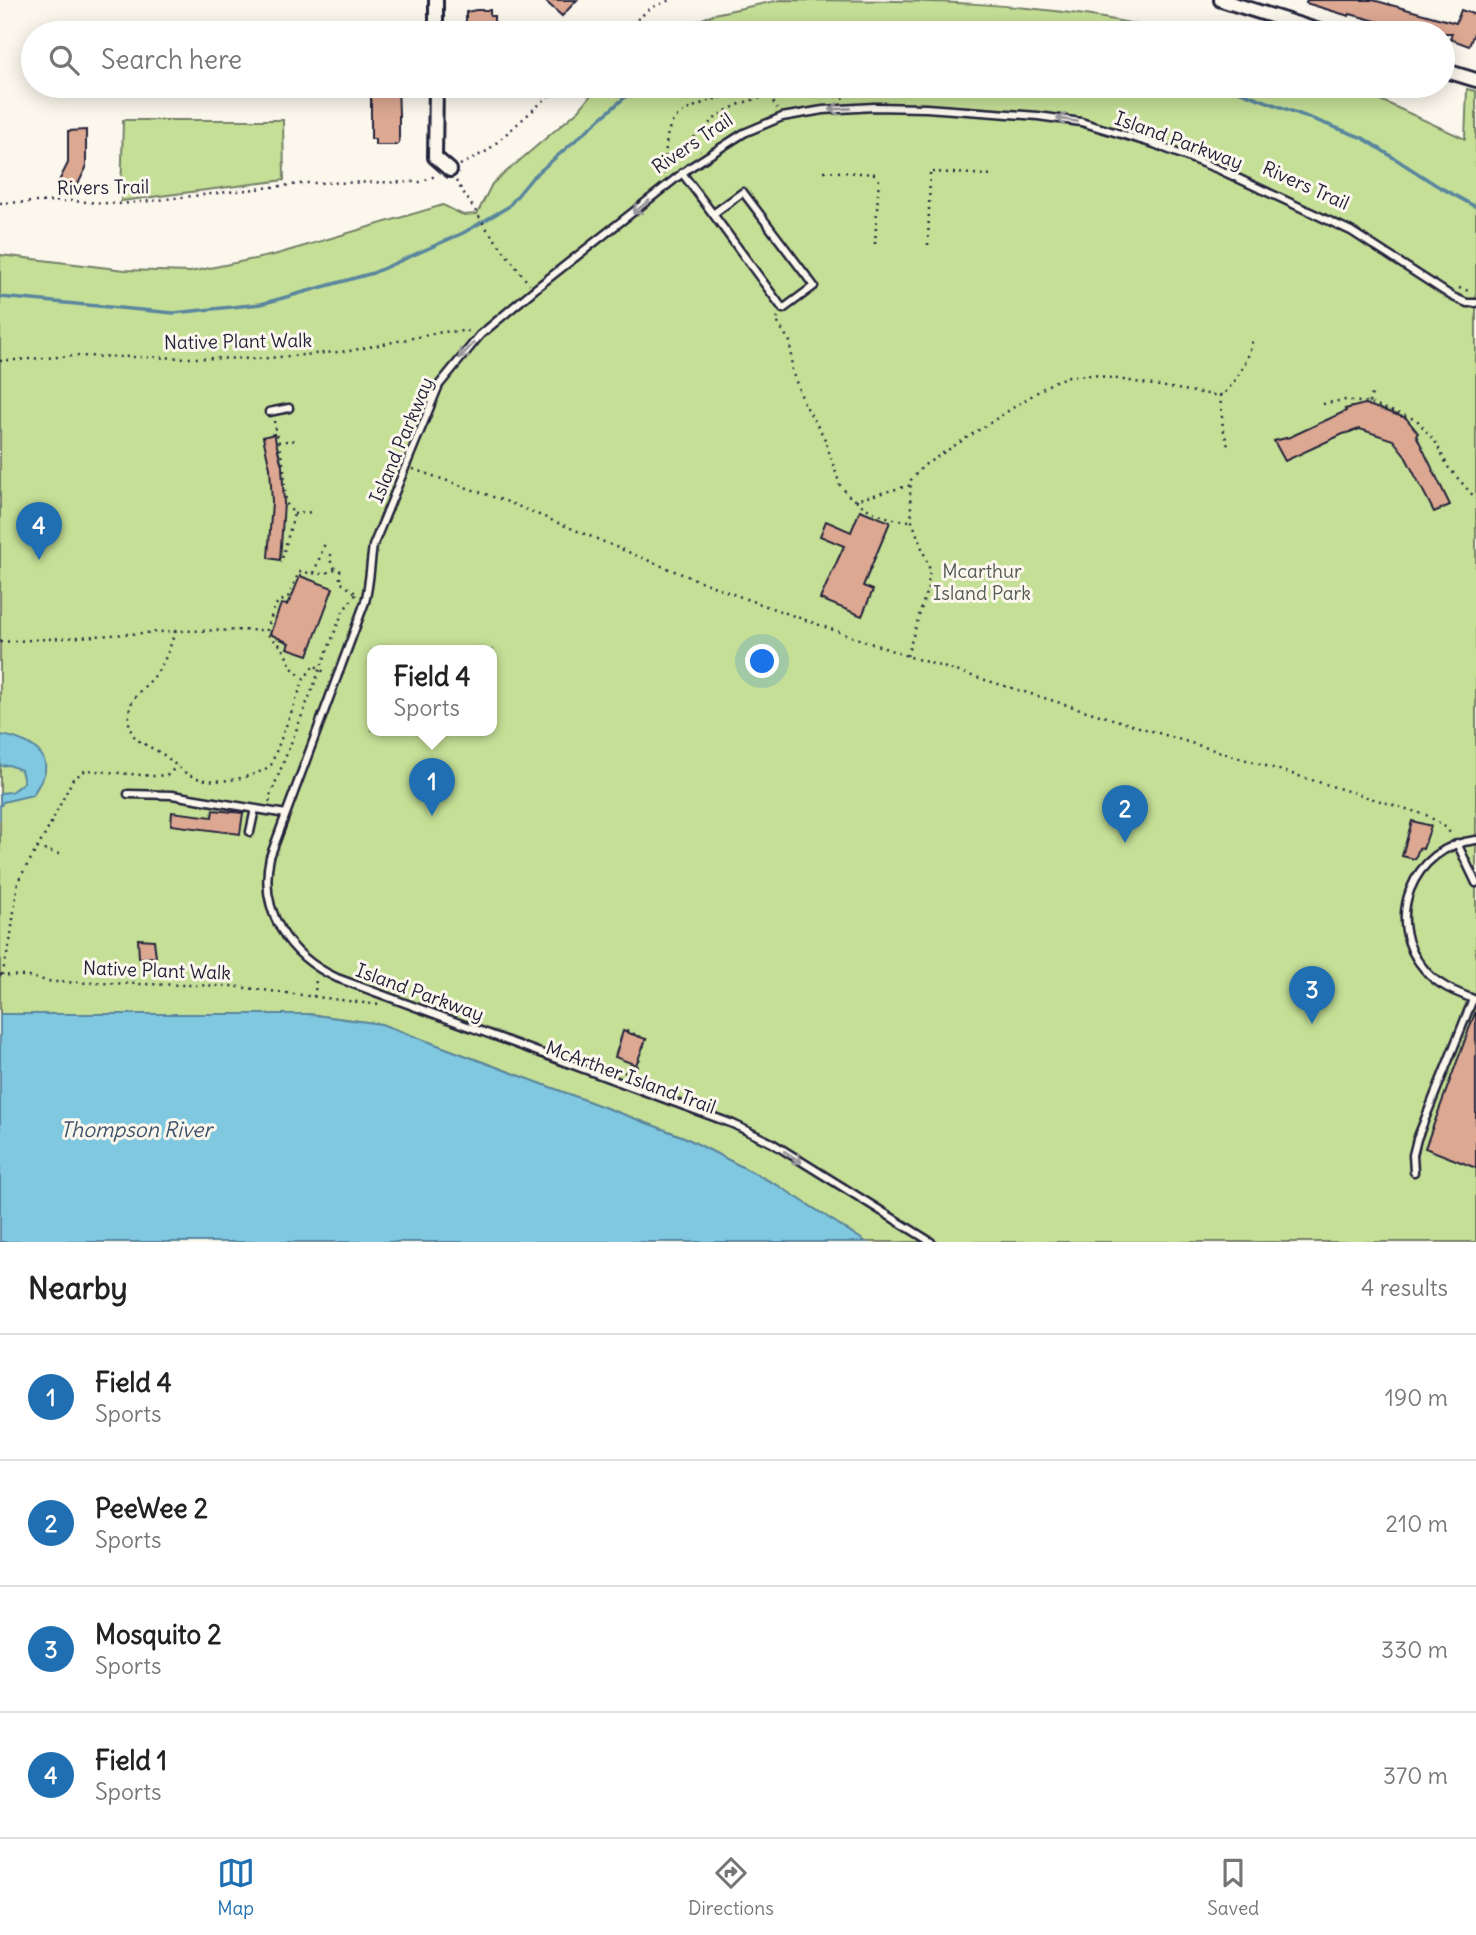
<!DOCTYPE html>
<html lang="en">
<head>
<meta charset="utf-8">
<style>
	:root { --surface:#fff; --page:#f2f2f2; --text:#222; --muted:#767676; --line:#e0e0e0; --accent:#1f6fb2 }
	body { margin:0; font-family:Delius,sans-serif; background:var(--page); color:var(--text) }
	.you { position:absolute; left:763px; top:662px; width:24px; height:24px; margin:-18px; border:5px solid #fff; border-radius:50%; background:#1a73e8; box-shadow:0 0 0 10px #1a73e833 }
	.badge { display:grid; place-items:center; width:46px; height:46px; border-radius:50%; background:var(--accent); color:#fff; font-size:23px; font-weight:700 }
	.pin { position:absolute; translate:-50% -58px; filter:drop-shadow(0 2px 4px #0008) }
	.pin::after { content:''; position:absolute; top:37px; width:24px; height:21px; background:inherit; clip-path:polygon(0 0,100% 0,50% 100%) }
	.popup { position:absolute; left:367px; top:645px; width:130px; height:91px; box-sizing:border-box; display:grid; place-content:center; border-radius:14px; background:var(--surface); filter:drop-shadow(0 2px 5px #0005); font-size:23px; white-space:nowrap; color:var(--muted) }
	.popup b { font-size:26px; color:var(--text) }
	.popup::after { content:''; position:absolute; left:50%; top:100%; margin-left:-14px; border:14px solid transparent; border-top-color:var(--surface) }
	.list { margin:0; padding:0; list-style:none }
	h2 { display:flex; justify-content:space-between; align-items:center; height:91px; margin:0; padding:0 28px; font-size:30px }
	h2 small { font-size:23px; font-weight:400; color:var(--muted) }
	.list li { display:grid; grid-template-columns:46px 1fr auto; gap:21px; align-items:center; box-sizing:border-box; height:126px; padding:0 28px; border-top:2px solid var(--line) }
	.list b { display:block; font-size:26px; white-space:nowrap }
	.list p { margin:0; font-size:23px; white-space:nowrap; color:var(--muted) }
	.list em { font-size:23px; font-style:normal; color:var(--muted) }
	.icon { flex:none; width:38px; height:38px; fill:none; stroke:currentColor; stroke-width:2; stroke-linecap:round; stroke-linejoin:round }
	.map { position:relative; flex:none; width:1476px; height:1242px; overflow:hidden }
	.search { position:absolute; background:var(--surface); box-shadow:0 4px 18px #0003; left:21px; right:21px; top:21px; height:77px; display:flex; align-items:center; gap:18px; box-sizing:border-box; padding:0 24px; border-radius:38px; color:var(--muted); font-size:26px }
	.sheet { height:595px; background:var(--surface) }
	nav { display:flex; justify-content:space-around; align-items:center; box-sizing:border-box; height:98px; border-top:2px solid var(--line); background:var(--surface); font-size:19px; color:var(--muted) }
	nav a { display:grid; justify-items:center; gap:4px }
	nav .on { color:var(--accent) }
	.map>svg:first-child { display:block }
	.green { fill:#c5df96; stroke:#748068; stroke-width:2; fill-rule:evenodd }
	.water { fill:#7fc8e0; stroke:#5a869e; stroke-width:2 }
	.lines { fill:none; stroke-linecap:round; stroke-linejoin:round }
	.stream { stroke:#5a869e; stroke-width:3.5 }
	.building { fill:#dda892; stroke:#22223b; stroke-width:2 }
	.service-casing { stroke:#22223b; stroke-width:11 }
	.minor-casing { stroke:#22223b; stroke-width:18 }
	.path { stroke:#22223b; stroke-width:2.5; stroke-dasharray:2 5; stroke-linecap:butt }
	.service { stroke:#fbf7ec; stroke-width:6 }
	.minor { stroke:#fbf7ec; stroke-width:12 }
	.oneway { stroke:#99979c }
	.labels { text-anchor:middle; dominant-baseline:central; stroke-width:6; stroke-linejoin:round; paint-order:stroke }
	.street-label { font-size:19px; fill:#22223b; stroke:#fbf7ec }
	.park-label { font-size:19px; fill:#535b56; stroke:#fbf7ec }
	.water-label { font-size:21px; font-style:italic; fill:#3e546d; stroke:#fbf7ec }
</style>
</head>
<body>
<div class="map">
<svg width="1476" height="1242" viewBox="0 0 1476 1242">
	<rect width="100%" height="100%" fill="#fbf7ec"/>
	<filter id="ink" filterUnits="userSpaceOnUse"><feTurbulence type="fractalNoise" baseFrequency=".0143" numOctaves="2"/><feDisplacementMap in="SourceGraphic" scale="14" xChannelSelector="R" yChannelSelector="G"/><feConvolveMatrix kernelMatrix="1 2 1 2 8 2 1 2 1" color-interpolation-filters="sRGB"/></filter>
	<g filter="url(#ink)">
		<path class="green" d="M 780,0 C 912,0 1048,0 1174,33 L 670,33 L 714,14 Z
			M 598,86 L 1350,86 L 1465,139 L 1467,89 L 1476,91 L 1476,1242 L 866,1242 L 779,1186 L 684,1137 L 381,1024 L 308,1014 L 0,1014 L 0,255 L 125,270 L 190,272 L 274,255 L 443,205 L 463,215 L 477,214 L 492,184 L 579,110 ZM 372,650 L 492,650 L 492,730 L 372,730 Z
			M 123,120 L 283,120 L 284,180 L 121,201 Z"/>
		<path class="water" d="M 1,735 C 20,738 52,749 44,775 C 41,782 36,789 33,795 L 3,802 L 0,807 L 0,820 L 0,793 L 11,792 L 24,782 L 21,770 L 9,765 L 0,766 Z
			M 0,1014 L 308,1014 L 381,1024 L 684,1137 L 779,1186 L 866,1242 L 0,1242 Z"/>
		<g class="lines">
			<path class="stream" d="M 768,33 C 818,20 892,27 944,33
				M 1225,86 L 1363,138 L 1436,185 L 1474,206
				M 0,297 L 174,313 L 261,304 L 373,273 L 463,233 L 508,207 L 532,178 L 638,86"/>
		</g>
		<path class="building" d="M 544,0 L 577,0 L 562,16 Z
			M 1307,0 L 1373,0 L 1456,23 L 1461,10 L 1476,15 L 1476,33 L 1474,33 L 1469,46 L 1450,39 L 1452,33 L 1420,33 L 1350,14 L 1349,16 L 1306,3 Z
			M 476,10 L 490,10 L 490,16 L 494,16 L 494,33 L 466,33 L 466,12 Z
			M 376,86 L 398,86 L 399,114 L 399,143 L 397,145 L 375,145 L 375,139 L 371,139 L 371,93 L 376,93 Z
			M 468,86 L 488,86 L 488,97 L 468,97 Z
			M 86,130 L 86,168 L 76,188 L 59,181 L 68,163 L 68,131 Z
			M 1365,404 L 1406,418 L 1418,433 L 1416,435 L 1450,505 L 1434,512 L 1404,454 L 1393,440 L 1360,429 L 1343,434 L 1285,461 L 1274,441 L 1290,437 L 1346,411 L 1345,409 Z
			M 274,434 L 282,466 L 284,503 L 280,560 L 268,558 L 272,502 L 270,468 L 263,437 Z
			M 860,510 L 890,522 L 863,586 L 873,590 L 862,616 L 820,599 L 844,546 L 820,536 L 826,521 L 851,532 Z
			M 300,576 L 333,588 L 308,655 L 287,648 L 289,643 L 270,634 L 281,604 L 287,605 L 289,600 L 290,601 Z
			M 213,810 L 243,813 L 240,834 L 171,825 L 172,812 L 212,817 Z
			M 1412,821 L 1431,826 L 1423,849 L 1419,848 L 1415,859 L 1402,856 Z
			M 138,939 L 154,940 L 156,957 L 139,958 Z
			M 1475,1013 L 1476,1013 L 1476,1168 L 1425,1148 Z
			M 623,1031 L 646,1039 L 636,1065 L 615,1057 Z"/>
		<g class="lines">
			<defs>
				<path id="service" d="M 682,173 L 713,214 L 743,192 L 814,286 L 783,309 L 713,214
					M 269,412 L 289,408
					M 128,794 L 172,795 L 286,814
					M 250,832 L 255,809
					M 1476,840 C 1412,846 1382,922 1425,970 C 1438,986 1458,993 1476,1000
					M 1457,843 L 1476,883
					M 1414,1172 L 1413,1155 L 1417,1139 L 1473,999
					M 931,1242 L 772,1143 L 733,1124 L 337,978 C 289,956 258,911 270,857 L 365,602 C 370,583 370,565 373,546 L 439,385 L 480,335 L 535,289 L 689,168 L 744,133 L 782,117 L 823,110 L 874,107 L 926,108 L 1038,116 L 1081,122 L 1154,144 L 1220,170 L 1351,231 L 1453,297 L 1467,303 L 1476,303"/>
				<path id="minor" d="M 1221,0 L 1326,33
					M 436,33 L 436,0
					M 1443,70 L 1476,80
					M 436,86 L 435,157 L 450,170"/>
			</defs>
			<use href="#service" class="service-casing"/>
			<use href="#minor" class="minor-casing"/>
			<path class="path" d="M 621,33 L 651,8 L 670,0
				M 770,96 L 777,109
				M 691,140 L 700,151
				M 665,164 C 666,150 665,133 673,121 C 686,104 747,86 765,96
				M 460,165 L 487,151 L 560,86
				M 824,171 L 877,174
				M 932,172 L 993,175
				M 664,174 L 665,164 C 684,149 699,131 718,116 C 753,91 805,91 845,98
				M 456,181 L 487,229 L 529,284
				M 0,203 L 70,201 L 122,204 L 308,183 L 420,182 L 438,175
				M 875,244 L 879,177
				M 928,245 L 930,173
				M 1459,288 L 1472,292
				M 778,317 L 776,320 L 790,342 L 792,371 L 804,403 L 824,437 L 840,485 L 851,498 L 856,500 L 911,485
				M 0,361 L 73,356 L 256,359 L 349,351 L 442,332 L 470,331
				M 1220,395 L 1223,428 L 1228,446
				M 1369,403 L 1373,391
				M 1323,404 L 1343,400 L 1369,403 L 1417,420 L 1436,443 L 1448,467 L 1476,499
				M 274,421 L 284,468 L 286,503 L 294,514 L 281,563
				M 278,442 L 298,440
				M 413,469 L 508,502 L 664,567 L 749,600 L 907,656 L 1426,815 L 1443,825 L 1453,836
				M 856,500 C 868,513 894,521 912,521
				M 294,514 L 312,512
				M 331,554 L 330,560 L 335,569
				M 314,573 L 325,543
				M 175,631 C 171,645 166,659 158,671 C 149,686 130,694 129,714 C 127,740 142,742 159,752 C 170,758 178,769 189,775 C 211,786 252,780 271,765 L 304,679 L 314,665 L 327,674
				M 0,642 L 175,631 L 266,630
				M 907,656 L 928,586 L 930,570 L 912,521 L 910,497 L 911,480 L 923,466 L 1053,382 L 1069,376 L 1094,375 L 1213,395 L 1223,395 C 1236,381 1249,360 1252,341
				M 304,679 L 292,668 L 282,647 L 266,633 L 275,605 L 288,597 L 299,572 L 324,574 L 335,569 L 340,570 L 340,582 L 357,594
				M 270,802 L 269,799 L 343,611 L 357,593
				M 37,848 L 59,854
				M 0,975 L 24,976 L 53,982 L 231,986 L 380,1005
				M 2,975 L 10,942 L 18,881 L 46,833 L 73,779 L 86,770 L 153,776 L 168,775 L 177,766
				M 314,997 L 316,985 L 315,976
				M 624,1073 L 636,1068 L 646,1039 L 625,1030"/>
			<use href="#service" class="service"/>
			<use href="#minor" class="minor"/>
		</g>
		<defs><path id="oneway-shaft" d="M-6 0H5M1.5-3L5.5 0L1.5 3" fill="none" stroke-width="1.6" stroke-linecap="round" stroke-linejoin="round" transform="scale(1.75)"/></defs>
		<g class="oneway">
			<use href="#oneway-shaft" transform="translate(840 109) rotate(177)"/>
			<use href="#oneway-shaft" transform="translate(1067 120) rotate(-171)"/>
			<use href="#oneway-shaft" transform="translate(641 207) rotate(141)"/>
			<use href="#oneway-shaft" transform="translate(466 351) rotate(134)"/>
			<use href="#oneway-shaft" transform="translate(793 1157) rotate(33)"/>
		</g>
	</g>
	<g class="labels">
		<g class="street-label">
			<text transform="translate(1179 140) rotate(20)">Island Parkway</text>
			<text transform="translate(692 143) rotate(-34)">Rivers Trail</text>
			<text transform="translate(1306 185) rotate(24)">Rivers Trail</text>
			<text transform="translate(103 187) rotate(-1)">Rivers Trail</text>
			<text transform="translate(238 341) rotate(-1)">Native Plant Walk</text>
			<text transform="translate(401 440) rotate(-67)">Island Parkway</text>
			<text transform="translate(157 970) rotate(2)">Native Plant Walk</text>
			<text transform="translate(420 992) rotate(20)">Island Parkway</text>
			<text transform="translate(631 1077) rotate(20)">McArther Island Trail</text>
		</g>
		<g class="park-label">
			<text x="982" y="571">Mcarthur<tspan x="982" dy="22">Island Park</tspan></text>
		</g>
		<g class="water-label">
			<text x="136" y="1129">Thompson River</text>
		</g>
	</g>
</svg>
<div class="you"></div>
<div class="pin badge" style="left:432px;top:816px">1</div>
<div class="popup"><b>Field 4</b>Sports</div>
<div class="pin badge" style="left:1125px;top:843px">2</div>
<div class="pin badge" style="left:1312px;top:1024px">3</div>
<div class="pin badge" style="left:39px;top:560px">4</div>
<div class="search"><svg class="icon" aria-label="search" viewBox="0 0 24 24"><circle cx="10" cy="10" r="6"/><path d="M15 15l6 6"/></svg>Search here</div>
</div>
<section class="sheet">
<h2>Nearby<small>4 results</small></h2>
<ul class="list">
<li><span class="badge">1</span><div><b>Field 4</b><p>Sports</p></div><em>190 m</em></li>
<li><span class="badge">2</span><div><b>PeeWee 2</b><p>Sports</p></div><em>210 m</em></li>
<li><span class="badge">3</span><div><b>Mosquito 2</b><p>Sports</p></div><em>330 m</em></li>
<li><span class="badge">4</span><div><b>Field 1</b><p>Sports</p></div><em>370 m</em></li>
</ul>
</section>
<nav>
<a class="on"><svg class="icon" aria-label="map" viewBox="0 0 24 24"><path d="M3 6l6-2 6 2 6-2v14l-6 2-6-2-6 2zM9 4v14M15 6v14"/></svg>Map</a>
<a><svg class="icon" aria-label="directions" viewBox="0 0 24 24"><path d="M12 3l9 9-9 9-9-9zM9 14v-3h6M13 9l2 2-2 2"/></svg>Directions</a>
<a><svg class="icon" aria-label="saved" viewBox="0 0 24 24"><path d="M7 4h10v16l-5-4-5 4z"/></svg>Saved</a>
</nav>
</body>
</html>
